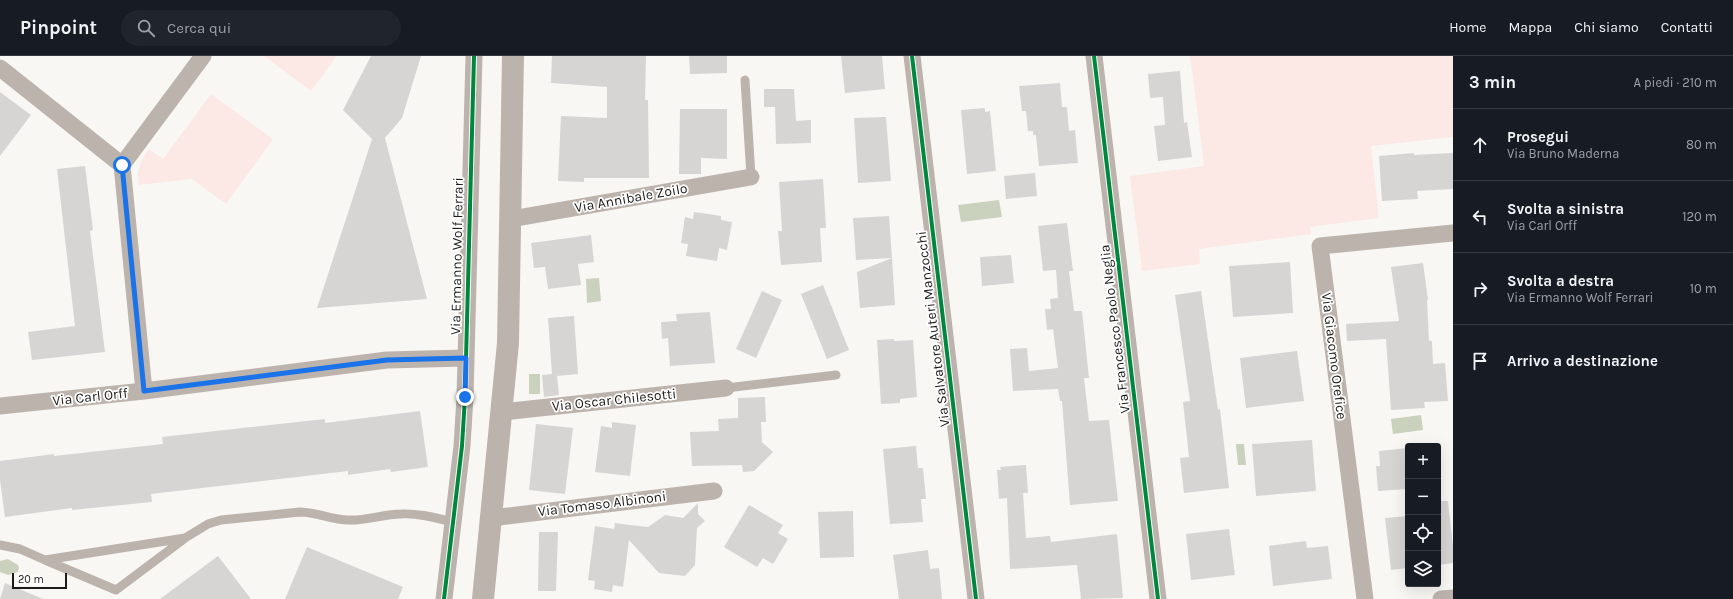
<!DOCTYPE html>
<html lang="it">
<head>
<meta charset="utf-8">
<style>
	:root { --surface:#171b24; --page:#20242c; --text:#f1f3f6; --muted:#9ea1a6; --line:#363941 }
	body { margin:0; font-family:Karla,sans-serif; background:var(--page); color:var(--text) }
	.controls { position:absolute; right:12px; bottom:12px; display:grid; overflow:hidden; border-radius:4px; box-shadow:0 4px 16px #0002 }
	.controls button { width:36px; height:36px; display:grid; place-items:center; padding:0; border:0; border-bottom:1px solid var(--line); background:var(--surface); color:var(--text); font:20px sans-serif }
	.scale { position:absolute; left:12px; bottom:10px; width:55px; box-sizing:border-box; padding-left:4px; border:2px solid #1c1b19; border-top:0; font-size:11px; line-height:14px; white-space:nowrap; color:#1c1b19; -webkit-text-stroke:3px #fff; paint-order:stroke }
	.stop { position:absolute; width:12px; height:12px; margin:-9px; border:3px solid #1a73e8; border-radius:50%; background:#fff }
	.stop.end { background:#1a73e8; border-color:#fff; box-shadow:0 1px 4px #0008 }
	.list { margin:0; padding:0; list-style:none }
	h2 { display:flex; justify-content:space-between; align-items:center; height:52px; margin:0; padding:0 16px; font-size:17px }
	h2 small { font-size:13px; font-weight:400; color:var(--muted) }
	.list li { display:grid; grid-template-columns:26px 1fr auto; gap:12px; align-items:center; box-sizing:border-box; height:72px; padding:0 16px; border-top:1px solid var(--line) }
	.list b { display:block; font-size:15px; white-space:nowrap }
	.list p { margin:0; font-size:13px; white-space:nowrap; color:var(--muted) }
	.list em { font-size:13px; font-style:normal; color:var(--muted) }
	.icon { flex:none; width:22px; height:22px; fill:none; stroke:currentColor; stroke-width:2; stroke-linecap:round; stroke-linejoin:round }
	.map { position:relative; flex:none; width:1453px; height:543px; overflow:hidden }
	header { display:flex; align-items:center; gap:24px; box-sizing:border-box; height:56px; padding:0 20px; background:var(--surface); border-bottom:1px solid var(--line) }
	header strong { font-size:19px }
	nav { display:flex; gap:22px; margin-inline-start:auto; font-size:14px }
	.search { width:280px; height:36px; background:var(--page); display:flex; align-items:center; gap:10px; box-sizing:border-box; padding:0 14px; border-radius:22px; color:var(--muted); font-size:15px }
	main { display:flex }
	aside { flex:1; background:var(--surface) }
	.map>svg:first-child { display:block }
	.green { fill:#fce8e5 }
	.water { fill:#cad1bd }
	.building { fill:#d6d5d3 }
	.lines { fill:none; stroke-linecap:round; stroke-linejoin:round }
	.service { stroke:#bdb3ad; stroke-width:9 }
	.minor { stroke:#bdb3ad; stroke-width:17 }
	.tertiary { stroke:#bdb3ad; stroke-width:22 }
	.cycleway-casing { stroke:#fff; stroke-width:6 }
	.cycleway { stroke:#00873e; stroke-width:4 }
	.route { stroke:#1a73e8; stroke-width:5 }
	.labels { text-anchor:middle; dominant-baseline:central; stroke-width:3.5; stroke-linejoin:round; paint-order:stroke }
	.street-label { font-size:14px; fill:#1c1b19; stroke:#fff }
</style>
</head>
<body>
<header>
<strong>Pinpoint</strong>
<div class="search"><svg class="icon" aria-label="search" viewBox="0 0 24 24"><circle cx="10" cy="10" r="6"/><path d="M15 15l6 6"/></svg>Cerca qui</div>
<nav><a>Home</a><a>Mappa</a><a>Chi siamo</a><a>Contatti</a></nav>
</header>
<main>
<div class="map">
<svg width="1453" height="543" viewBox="0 0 1453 543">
	<rect width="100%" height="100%" fill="#f9f7f4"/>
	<path class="green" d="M 264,0 L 337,0 L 311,35 Z
		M 1190,0 L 1453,0 L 1453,81 L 1371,90 L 1379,162 L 1310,171 L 1311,178 L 1199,193 L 1200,208 L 1142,215 L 1130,120 L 1204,110 Z
		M 211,38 L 273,83 L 226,148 L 192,123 L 138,129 C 137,114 140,105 149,93 L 163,103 Z"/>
	<path class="water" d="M 999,144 L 1002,161 L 961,166 L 958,149 Z
		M 599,222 L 601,245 L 587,247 L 586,223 Z
		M 529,318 L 540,318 L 540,338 L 529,338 Z
		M 1421,359 L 1423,374 L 1393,378 L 1391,363 Z
		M 1236,388 L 1244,388 L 1246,409 L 1238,409 Z
		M 8,503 L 18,509 L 19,512 L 18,516 L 8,519 L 0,516 L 0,505 Z"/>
	<path class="building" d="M 371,0 L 421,0 L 402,62 L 385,82 L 427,243 L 317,252 L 372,83 L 343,54 Z
		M 552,0 L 646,0 L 645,44 L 648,44 L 649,122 L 584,122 L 584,126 L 558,125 L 561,60 L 607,62 L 607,31 L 551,27 Z
		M 689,0 L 727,0 L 727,17 L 690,18 Z
		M 841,0 L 882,0 L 885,33 L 845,37 Z
		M 1180,15 L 1184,67 L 1187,66 L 1192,101 L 1158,105 L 1154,70 L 1165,69 L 1163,41 L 1150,42 L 1148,18 Z
		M 1060,27 L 1062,51 L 1067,51 L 1069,75 L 1075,74 L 1078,107 L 1039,110 L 1036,79 L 1033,79 L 1033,75 L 1028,75 L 1026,55 L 1022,55 L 1019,30 Z
		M 764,33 L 794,33 L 796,65 L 811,64 L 811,87 L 776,88 L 775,51 L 764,51 Z
		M 0,36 L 31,59 L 0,100 Z
		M 985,52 L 985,56 L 990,55 L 996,115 L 967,118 L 961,54 Z
		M 680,53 L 727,53 L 727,103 L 701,102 L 701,118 L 679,118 Z
		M 886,61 L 891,125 L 858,127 L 854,62 Z
		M 1414,97 L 1414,99 L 1453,97 L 1453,133 L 1417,135 L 1418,143 L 1382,145 L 1379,100 Z
		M 85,110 L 93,174 L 90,175 L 105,296 L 32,304 L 28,276 L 75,270 L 57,113 Z
		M 1035,117 L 1037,140 L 1006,143 L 1004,120 Z
		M 823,123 L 826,172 L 820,172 L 822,206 L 781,209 L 778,175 L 782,175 L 779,126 Z
		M 694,156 L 721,160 L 721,164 L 732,166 L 727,194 L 719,192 L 717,205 L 686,200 L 688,188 L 681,187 L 685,161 L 693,163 Z
		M 889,160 L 892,202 L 856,204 L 853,162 Z
		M 1067,167 L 1073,215 L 1069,215 L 1074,255 L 1082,255 L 1089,322 L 1084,322 L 1089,365 L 1109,364 L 1118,445 L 1070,449 L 1062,345 L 1060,345 L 1058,333 L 1013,335 L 1010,293 L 1027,292 L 1029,315 L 1058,312 L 1053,273 L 1047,274 L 1045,253 L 1051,253 L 1050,243 L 1058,242 L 1056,214 L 1043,215 L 1038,170 Z
		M 591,179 L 594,206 L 578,208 L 581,229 L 548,233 L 545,211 L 534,212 L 531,187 Z
		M 1011,199 L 1014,227 L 982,230 L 980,201 Z
		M 892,202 L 895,249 L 860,252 L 857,216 Z
		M 1290,206 L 1293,257 L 1233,261 L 1229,210 Z
		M 1423,207 L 1428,244 L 1427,244 L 1429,285 L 1432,285 L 1433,308 L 1445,307 L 1448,345 L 1424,346 L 1425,352 L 1391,354 L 1386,283 L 1347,285 L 1346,268 L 1399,265 L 1391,211 Z
		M 823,229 L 849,294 L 827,303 L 801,238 Z
		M 762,235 L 782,244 L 756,302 L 736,293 Z
		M 1201,235 L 1218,354 L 1220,353 L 1229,432 L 1184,437 L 1180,402 L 1189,401 L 1183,346 L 1190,345 L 1175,239 Z
		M 710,256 L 715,307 L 670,310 L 668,282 L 662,283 L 661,266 L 677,265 L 676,258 Z
		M 574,260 L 578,318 L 557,320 L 559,339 L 544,341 L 542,319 L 552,318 L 548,262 Z
		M 894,283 L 894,285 L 913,284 L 917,341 L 900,343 L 900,347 L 881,348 L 877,284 Z
		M 1297,295 L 1304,345 L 1246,352 L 1240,302 Z
		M 765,341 L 766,366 L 761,366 L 762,386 L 773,396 L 754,415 L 743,416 L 742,409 L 692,410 L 690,376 L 719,375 L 718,363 L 738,362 L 738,342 Z
		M 420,355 L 428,411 L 391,416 L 390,413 L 348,419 L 348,415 L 151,438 L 152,446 L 72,454 L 72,452 L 5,461 L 0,424 L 0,405 L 54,398 L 54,400 L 163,388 L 162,381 L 325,363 L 325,367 Z
		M 612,366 L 636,369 L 630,420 L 595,416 L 601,370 L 612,372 Z
		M 536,368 L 573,372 L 565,438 L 529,434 Z
		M 1312,384 L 1316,435 L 1256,440 L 1252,388 Z
		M 916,390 L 918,412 L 923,412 L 926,443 L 921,443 L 923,466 L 890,468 L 883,393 Z
		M 1408,392 L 1408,433 L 1378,435 L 1376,410 L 1380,410 L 1379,395 Z
		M 1026,409 L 1028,437 L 1023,437 L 1026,482 L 1050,480 L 1051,486 L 1117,478 L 1123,542 L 1081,543 L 1077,509 L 1010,513 L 1007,442 L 999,443 L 997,414 L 1001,414 L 1000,411 Z
		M 1438,445 L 1448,445 L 1453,490 L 1453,507 L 1438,509 Z
		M 698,447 L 698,458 L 705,465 L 697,472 L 695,509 L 685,520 L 659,517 L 629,484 L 623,531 L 613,529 L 612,536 L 594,533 L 595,525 L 588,524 L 595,470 L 614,473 L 615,468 L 614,467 L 648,471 L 665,459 L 683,462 Z
		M 749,449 L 783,469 L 778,477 L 788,483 L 773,508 L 763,502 L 757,511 L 724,491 Z
		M 853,455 L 854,501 L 820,502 L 818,456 Z
		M 1408,460 L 1408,512 L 1391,514 L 1385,462 Z
		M 1229,473 L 1235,519 L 1191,524 L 1186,478 Z
		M 539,476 L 558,476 L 556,535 L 538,535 Z
		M 1306,485 L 1307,492 L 1328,490 L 1332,523 L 1273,530 L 1269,490 Z
		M 307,491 L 403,531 L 398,543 L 285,543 Z
		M 928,494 L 930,513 L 939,512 L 942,543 L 899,543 L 893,499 Z
		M 218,500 L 251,543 L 160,543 Z
		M 5,527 L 43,543 L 0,543 Z"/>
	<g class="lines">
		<path class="service" d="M 745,24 L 751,121
			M 726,332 L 836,319
			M 0,489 L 20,493 L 45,504 L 185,482 L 208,468 L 221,464 L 300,456 C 317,456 332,464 348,464 C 366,465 383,458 401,458 C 419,457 436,462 453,466
			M 45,504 L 116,534 L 184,483"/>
		<path class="minor" d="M 912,0 L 976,543
			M 1094,0 L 1158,543
			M 0,12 L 122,109 L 144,335
			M 122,109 L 203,0
			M 511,163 L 751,121
			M 0,350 L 144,335 L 387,304 L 466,302
			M 502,356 L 726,332
			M 491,462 L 714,435
			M 444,543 L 462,390 L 465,341 L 474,0
			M 1365,543 L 1320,190 L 1453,177
			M 1441,543 L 1453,542"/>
		<path class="tertiary" d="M 483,543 L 508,287 L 513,0"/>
		<defs>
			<path id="cycleway" d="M 912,0 L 976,543
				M 1094,0 L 1158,543
				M 444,543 L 462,390 L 465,341 L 474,0"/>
		</defs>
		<use href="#cycleway" class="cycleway-casing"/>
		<use href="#cycleway" class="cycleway"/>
	</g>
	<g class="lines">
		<path class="route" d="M 122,109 L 144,335 L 387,304 L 466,302 L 465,341"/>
	</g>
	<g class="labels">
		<g class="street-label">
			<text transform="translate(631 142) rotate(-10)">Via Annibale Zoilo</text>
			<text transform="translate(457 200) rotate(-89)">Via Ermanno Wolf Ferrari</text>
			<text transform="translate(933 273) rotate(-97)">Via Salvatore Auteri Manzocchi</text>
			<text transform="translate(1115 273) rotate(-97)">Via Francesco Paolo Neglia</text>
			<text transform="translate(1334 300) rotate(83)">Via Giacomo Orefice</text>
			<text transform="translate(90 341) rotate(-6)">Via Carl Orff</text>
			<text transform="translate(614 344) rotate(-6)">Via Oscar Chilesotti</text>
			<text transform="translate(602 448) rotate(-7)">Via Tomaso Albinoni</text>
		</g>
	</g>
</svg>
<div class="controls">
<button>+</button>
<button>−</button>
<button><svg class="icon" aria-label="locate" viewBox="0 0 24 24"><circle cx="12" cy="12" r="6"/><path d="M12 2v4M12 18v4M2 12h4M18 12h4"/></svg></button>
<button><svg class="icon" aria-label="layers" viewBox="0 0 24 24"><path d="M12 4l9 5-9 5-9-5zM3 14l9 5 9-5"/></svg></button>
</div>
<div class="scale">20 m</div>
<div class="stop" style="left:122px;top:109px"></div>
<div class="stop end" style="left:465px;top:341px"></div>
</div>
<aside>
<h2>3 min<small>A piedi · 210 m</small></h2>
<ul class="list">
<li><svg class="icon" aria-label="ahead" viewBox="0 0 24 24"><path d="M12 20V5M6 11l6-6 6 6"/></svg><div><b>Prosegui</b><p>Via Bruno Maderna</p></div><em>80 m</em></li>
<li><svg class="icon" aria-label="left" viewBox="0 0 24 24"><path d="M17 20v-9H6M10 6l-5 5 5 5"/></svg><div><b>Svolta a sinistra</b><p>Via Carl Orff</p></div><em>120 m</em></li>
<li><svg class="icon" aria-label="right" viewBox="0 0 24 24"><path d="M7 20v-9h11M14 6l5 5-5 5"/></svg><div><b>Svolta a destra</b><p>Via Ermanno Wolf Ferrari</p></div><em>10 m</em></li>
<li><svg class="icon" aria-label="arrive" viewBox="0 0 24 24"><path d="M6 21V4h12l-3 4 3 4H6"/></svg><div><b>Arrivo a destinazione</b></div></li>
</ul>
</aside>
</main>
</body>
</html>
